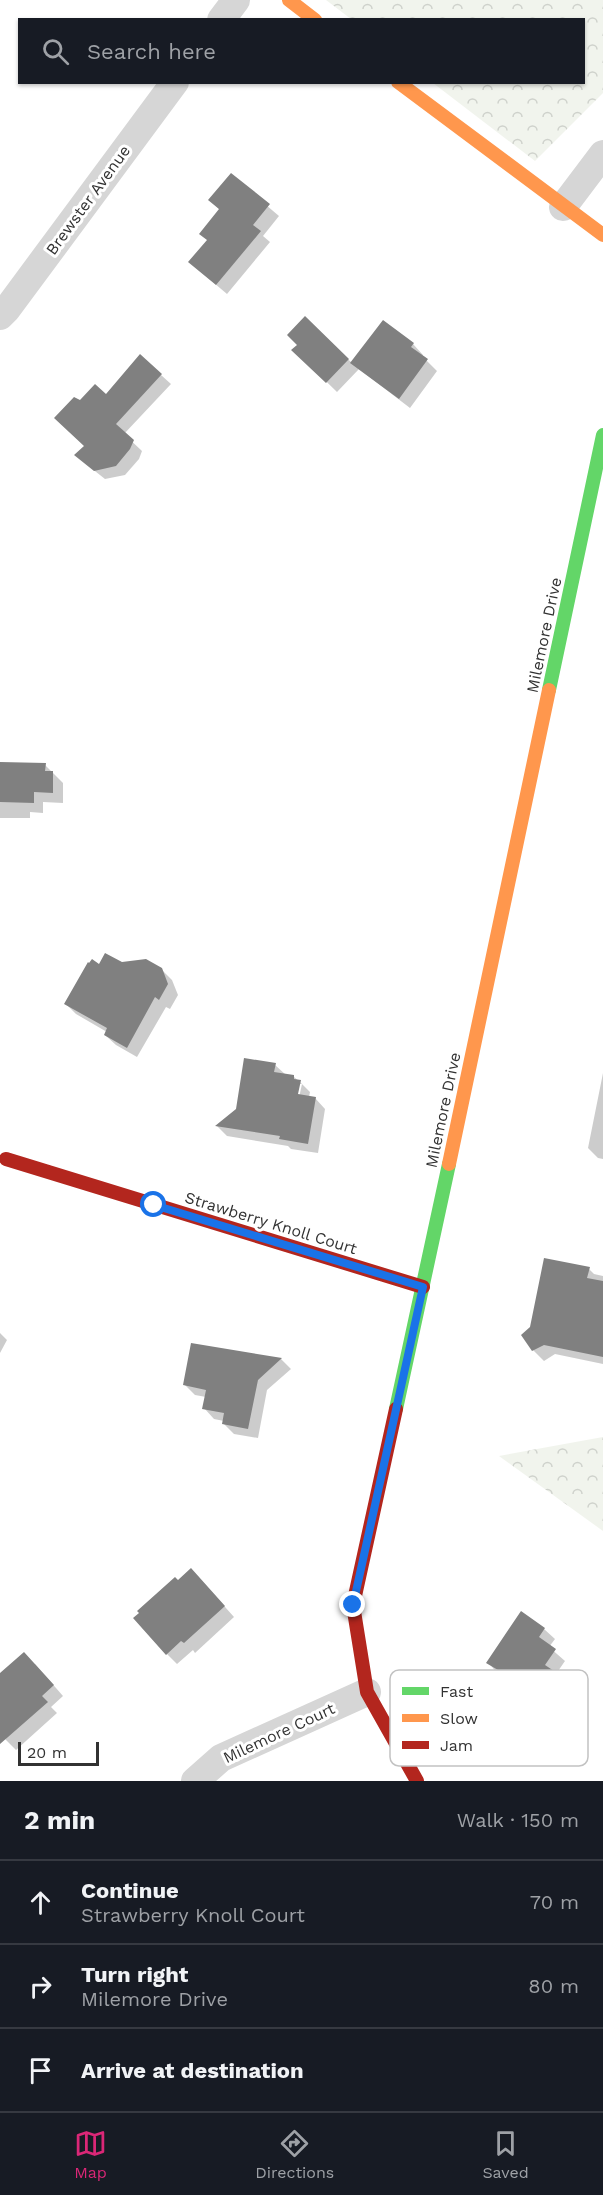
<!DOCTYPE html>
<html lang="en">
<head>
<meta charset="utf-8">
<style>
	:root { --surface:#171b24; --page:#20242c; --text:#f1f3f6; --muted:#9ea1a6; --line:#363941; --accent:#db2777 }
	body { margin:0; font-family:"Work Sans",sans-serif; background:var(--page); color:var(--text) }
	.scale { position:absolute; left:18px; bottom:15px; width:81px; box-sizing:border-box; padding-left:6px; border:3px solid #323232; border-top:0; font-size:16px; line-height:21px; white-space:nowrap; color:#323232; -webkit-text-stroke:4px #fff; paint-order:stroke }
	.stop { position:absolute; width:18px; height:18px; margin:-14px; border:4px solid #1a73e8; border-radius:50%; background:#fff }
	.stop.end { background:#1a73e8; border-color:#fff; box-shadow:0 2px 6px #0008 }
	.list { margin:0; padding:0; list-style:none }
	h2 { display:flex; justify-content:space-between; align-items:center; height:78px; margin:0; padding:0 24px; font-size:26px }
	h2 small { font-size:20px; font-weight:400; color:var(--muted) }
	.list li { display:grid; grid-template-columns:39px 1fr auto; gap:18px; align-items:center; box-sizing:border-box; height:84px; padding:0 24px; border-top:2px solid var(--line) }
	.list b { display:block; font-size:22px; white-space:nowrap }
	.list p { margin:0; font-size:20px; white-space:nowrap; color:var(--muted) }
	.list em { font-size:20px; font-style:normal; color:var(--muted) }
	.icon { flex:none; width:33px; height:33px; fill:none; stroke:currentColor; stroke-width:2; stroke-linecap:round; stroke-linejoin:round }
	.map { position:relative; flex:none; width:603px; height:1781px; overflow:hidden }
	.search { position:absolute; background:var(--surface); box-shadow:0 2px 4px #0004; left:18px; right:18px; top:18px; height:66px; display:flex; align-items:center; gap:15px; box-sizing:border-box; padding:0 21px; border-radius:0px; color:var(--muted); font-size:22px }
	.sheet { height:330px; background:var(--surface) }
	nav { display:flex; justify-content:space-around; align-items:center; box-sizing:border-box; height:84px; border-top:2px solid var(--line); background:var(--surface); font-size:16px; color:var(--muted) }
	nav a { display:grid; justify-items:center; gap:3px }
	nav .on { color:var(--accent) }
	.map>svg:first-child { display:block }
	.forest { fill:url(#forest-crowns) }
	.shadow { fill:#0003; fill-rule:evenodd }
	.building { fill:#808080 }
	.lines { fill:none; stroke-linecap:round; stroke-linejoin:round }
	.street { stroke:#d6d6d6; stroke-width:28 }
	.fast { stroke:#63d668; stroke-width:14 }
	.slow { stroke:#ff974d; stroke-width:14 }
	.jam { stroke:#b3261e; stroke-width:14 }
	.route { stroke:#1a73e8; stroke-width:8 }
	.labels { text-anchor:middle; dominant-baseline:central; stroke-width:6; stroke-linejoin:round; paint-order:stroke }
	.street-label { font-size:16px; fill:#323232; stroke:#fff }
	.key { fill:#fff; stroke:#c2c2c2; stroke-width:1.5 }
	.key-label { font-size:16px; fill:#323232 }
</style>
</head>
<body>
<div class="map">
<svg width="603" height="1781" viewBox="0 0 603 1781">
	<defs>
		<pattern id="forest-crowns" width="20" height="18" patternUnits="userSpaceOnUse" patternTransform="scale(1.5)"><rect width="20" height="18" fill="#f1f4ed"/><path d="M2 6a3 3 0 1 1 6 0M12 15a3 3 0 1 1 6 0" fill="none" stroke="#cfd2cc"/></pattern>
	</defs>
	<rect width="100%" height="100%" fill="#fff"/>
	<path class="forest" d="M 326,0 L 603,0 L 603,93 L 535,161 L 433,83 L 584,82 L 584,20 L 351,19 Z
		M 603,1437 L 603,1531 L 499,1456 Z"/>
	<path class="shadow" d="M 231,175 L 279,216 L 263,236 L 270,242 L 227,294 L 201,272 L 220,210 L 210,200 Z
		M 305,318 L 352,363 L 413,344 L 423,355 L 422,356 L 437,371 L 410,408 L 359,369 L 337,392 L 294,350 L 299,345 Z
		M 161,375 L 171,384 L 124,434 L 142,451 L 139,459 L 125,475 L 105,479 L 86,464 L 81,402 L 106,396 Z
		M 0,764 L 45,765 L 63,783 L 63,803 L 43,802 L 43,813 L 30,812 L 30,818 L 0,818 Z
		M 122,964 L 161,969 L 172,980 L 178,995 L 170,1009 L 166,1007 L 137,1057 L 116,1045 L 105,1035 L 107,1032 L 76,1014 L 66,1004 L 100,966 Z
		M 275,1065 L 286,1075 L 294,1077 L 300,1082 L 310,1092 L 309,1097 L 315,1098 L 325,1109 L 318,1153 L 291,1149 L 288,1146 L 227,1136 L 217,1126 L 237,1110 ZM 299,1084 L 302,1084 L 298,1102 L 295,1101 Z
		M 603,1073 L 603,1159 L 598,1158 L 588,1148 Z
		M 589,1269 L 594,1274 L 603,1276 L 603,1364 L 555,1354 L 544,1361 L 533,1350 Z
		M 0,1333 L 7,1340 L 0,1353 Z
		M 193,1345 L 281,1359 L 291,1369 L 267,1390 L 258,1438 L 234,1434 L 224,1424 L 224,1421 L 214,1419 L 204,1408 L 206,1397 L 195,1395 L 185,1385 Z
		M 201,1580 L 234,1617 L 195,1653 L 193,1650 L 177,1664 L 167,1654 L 178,1582 Z
		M 544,1629 L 555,1639 L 549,1647 L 565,1661 L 556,1674 L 572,1688 L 550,1721 L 527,1706 L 517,1695 L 519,1692 L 507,1685 L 488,1662 Z
		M 35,1664 L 63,1696 L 51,1707 L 57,1713 L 16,1750 L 0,1734 L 0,1675 Z"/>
	<path class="building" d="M 231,173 L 270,204 L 253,225 L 261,231 L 216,285 L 188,262 L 207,240 L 199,234 L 219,209 L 208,200 Z
		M 305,316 L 349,359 L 326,383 L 291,350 L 297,345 L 287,335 Z
		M 383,320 L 414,343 L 411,347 L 428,359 L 399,399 L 350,363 Z
		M 140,354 L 162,374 L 116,424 L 134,440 L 130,449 L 116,466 L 94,471 L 74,455 L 84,446 L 54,418 L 74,397 L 80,400 L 95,384 L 106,394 Z
		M 0,762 L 46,763 L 45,771 L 53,771 L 53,793 L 34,792 L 34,803 L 0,802 Z
		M 105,953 L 122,962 L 146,959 L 162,968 L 168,984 L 159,1000 L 155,997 L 127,1048 L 104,1035 L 107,1028 L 64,1004 L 88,962 L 89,963 L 92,959 L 99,964 Z
		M 244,1058 L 276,1063 L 274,1072 L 294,1075 L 294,1079 L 301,1080 L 298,1094 L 316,1097 L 308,1144 L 279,1139 L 280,1136 L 215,1126 L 236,1109 Z
		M 544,1258 L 590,1267 L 587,1278 L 603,1281 L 603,1357 L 544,1345 L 532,1351 L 521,1335 L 530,1327 Z
		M 191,1343 L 282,1358 L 258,1380 L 248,1429 L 222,1424 L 224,1413 L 202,1409 L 206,1390 L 183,1385 Z
		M 191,1568 L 225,1606 L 184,1643 L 181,1641 L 166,1655 L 133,1618 L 139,1613 L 137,1611 L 175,1577 L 178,1580 Z
		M 521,1611 L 545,1628 L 539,1637 L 556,1649 L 545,1665 L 563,1677 L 539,1712 L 515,1696 L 519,1690 L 495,1675 L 498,1670 L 486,1663 Z
		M 24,1652 L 54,1685 L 42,1696 L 48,1702 L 0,1744 L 0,1673 Z"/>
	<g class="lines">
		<path class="street" d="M 221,20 L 236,0
			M 563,207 L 603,154
			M 0,316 L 7,309 L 175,82
			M 195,1781 L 221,1758 L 367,1692"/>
		<path class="fast" d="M 549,690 L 603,435
			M 396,1409 L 449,1164"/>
		<path class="slow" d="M 289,0 L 315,20
			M 398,82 L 603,235
			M 449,1164 L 549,690"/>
		<path class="jam" d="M 6,1159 L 423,1287
			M 396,1409 L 353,1605 L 367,1692 L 417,1781"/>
	</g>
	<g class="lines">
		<path class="route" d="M 154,1205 L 423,1287 L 353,1605"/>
	</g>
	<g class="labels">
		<g class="street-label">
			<text transform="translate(88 200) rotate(-54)">Brewster Avenue</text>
			<text transform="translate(544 635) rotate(-78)">Milemore Drive</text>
			<text transform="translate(443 1110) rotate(-78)">Milemore Drive</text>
			<text transform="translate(271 1223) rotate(17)">Strawberry Knoll Court</text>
			<text transform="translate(279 1733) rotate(-25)">Milemore Court</text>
		</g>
	</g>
	<rect x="390" y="1670" width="198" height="96" rx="9" class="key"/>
	<rect x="402" y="1687" width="27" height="8" fill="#63d668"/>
	<rect x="402" y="1714" width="27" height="8" fill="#ff974d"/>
	<rect x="402" y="1741" width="27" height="8" fill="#b3261e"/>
	<g class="key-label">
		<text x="440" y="1697">Fast</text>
		<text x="440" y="1724">Slow</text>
		<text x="440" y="1751">Jam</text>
	</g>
</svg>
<div class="scale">20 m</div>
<div class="stop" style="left:154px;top:1205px"></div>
<div class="stop end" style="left:353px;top:1605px"></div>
<div class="search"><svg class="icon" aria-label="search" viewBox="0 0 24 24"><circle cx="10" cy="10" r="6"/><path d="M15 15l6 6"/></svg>Search here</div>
</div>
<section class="sheet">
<h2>2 min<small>Walk · 150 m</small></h2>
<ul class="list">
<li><svg class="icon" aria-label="ahead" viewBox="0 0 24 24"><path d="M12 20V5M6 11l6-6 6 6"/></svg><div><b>Continue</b><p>Strawberry Knoll Court</p></div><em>70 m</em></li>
<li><svg class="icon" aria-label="right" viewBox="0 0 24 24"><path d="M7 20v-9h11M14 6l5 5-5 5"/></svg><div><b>Turn right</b><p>Milemore Drive</p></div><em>80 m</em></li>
<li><svg class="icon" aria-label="arrive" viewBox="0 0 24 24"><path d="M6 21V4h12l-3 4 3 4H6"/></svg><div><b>Arrive at destination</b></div></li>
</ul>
</section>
<nav>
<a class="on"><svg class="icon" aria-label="map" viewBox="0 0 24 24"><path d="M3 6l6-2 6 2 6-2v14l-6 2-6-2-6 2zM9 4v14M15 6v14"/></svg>Map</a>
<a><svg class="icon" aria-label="directions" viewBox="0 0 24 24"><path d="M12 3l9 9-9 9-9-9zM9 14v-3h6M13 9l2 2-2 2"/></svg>Directions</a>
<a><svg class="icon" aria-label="saved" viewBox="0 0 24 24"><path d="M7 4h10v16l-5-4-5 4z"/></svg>Saved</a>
</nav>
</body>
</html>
